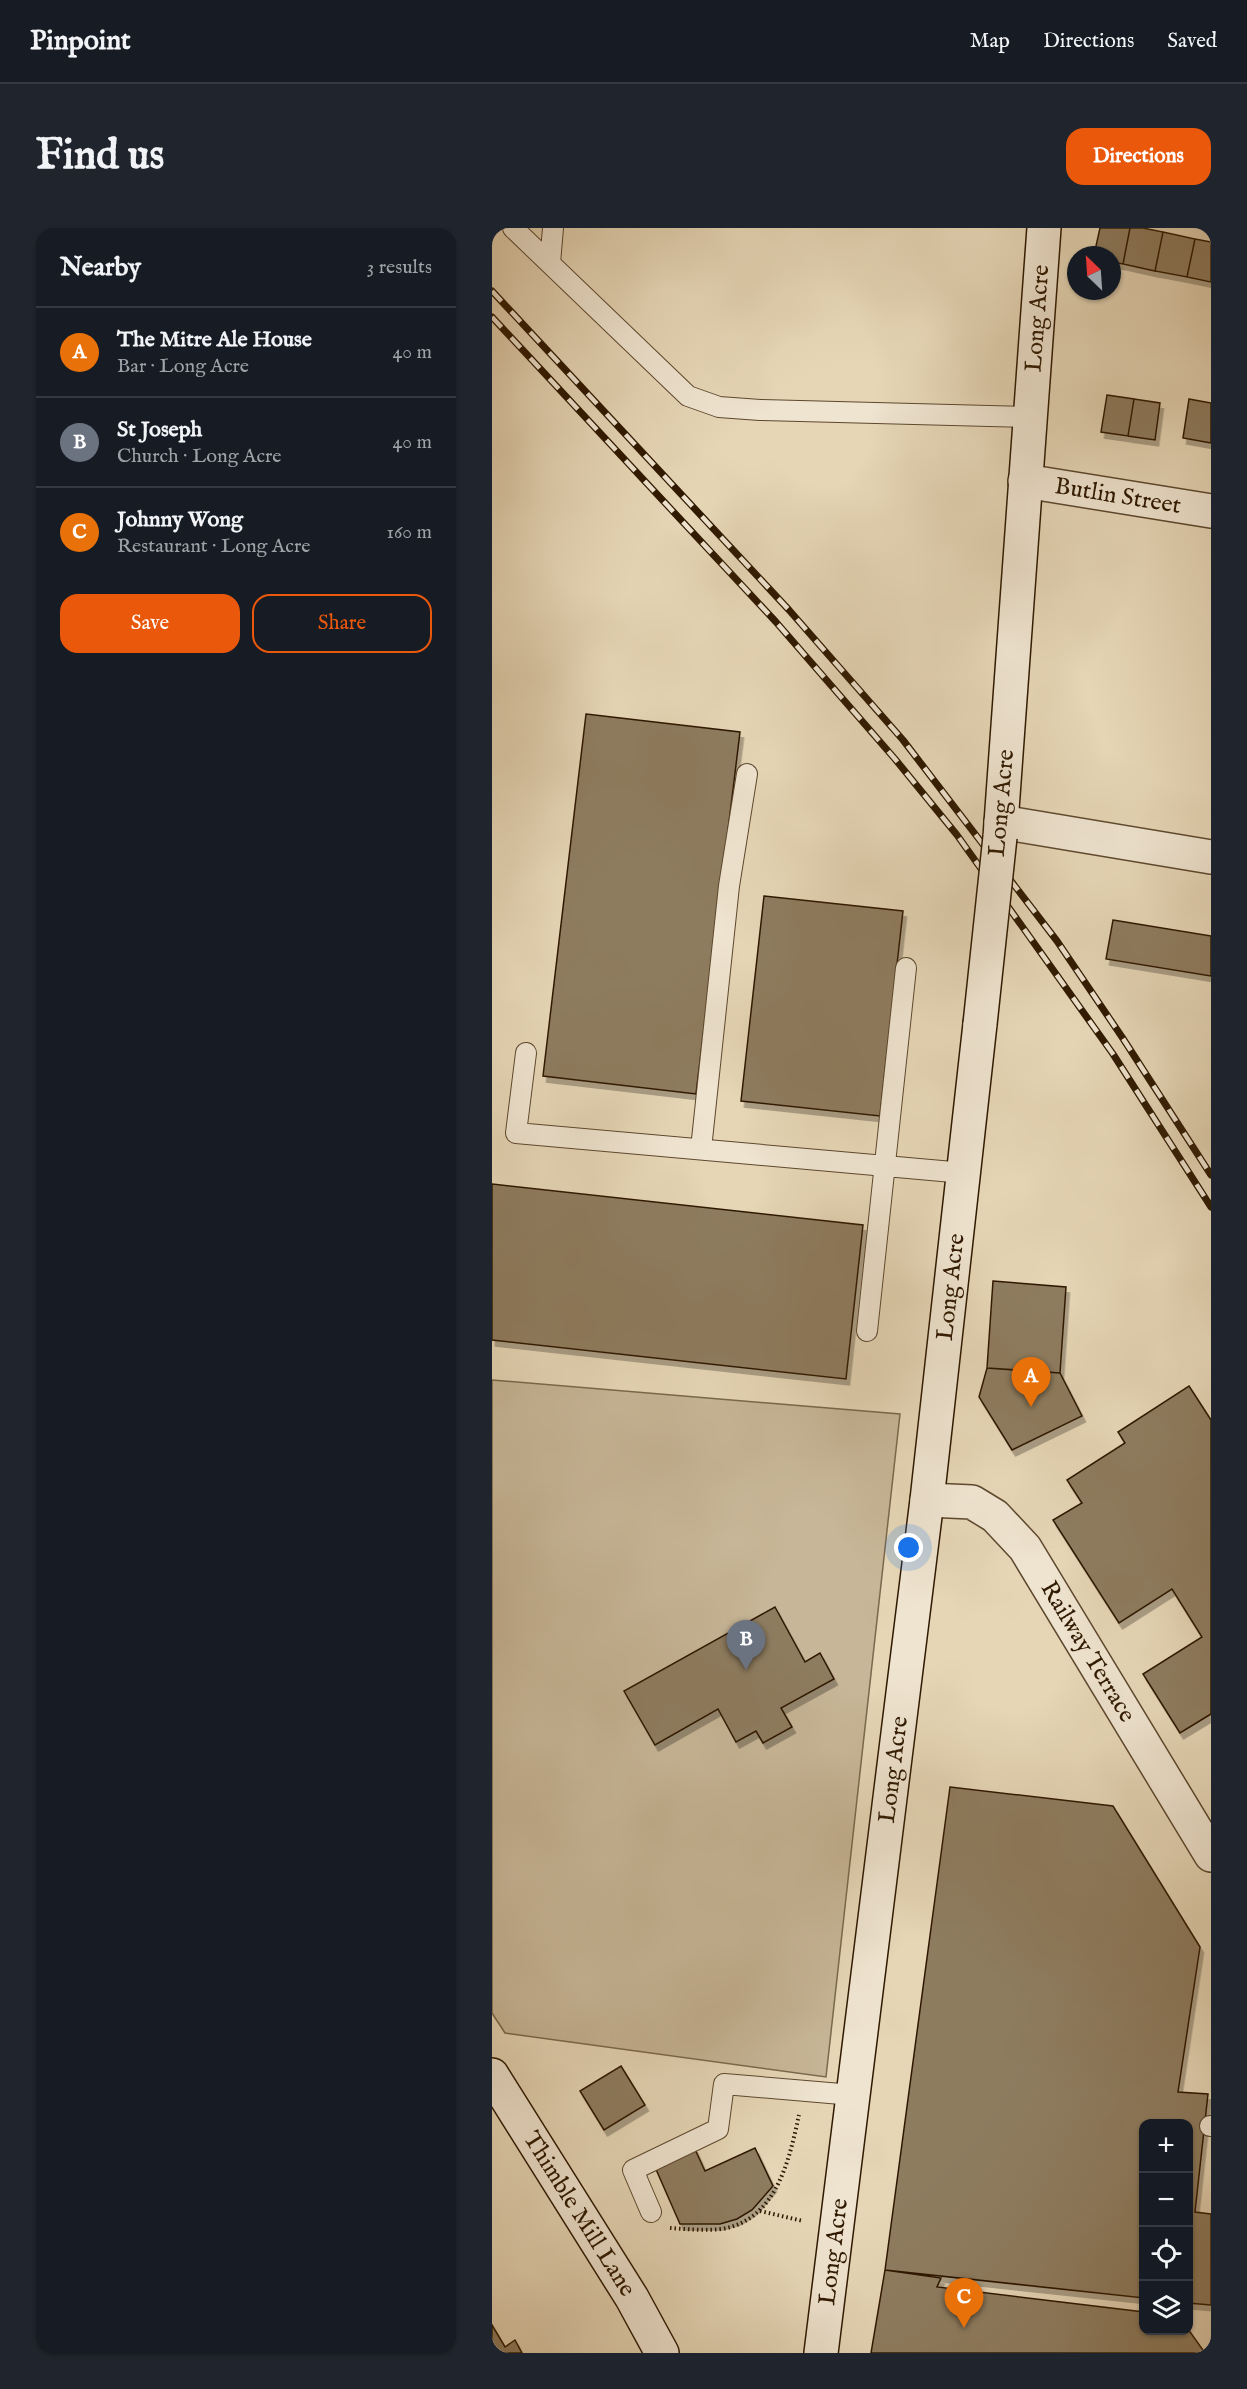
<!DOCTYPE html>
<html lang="en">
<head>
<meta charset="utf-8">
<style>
	:root { --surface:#171b24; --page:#20242c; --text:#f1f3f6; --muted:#9ea1a6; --line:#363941; --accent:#ea580c }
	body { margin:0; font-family:"IM FELL English",serif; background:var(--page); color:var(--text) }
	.controls { position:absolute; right:18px; bottom:18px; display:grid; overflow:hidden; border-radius:12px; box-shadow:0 2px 4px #0004 }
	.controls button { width:54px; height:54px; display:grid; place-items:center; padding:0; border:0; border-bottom:2px solid var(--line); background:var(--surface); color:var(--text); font:30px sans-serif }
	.compass { position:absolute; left:575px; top:18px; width:54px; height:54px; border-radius:50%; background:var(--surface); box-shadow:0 2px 4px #0004; rotate:335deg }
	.you { position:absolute; left:417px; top:1320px; width:21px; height:21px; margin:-15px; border:4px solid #fff; border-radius:50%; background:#1a73e8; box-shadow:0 0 0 9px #1a73e833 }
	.badge { display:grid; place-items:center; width:39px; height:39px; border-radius:50%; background:var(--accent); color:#fff; font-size:20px; font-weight:700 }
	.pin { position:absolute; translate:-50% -50px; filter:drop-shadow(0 2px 3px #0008) }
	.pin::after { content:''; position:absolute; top:32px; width:21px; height:18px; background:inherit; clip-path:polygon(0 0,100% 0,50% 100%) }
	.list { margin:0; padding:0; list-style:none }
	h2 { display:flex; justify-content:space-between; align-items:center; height:78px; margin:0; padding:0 24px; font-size:26px }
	h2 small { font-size:20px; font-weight:400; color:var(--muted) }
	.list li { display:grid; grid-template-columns:39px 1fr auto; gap:18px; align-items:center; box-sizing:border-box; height:90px; padding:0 24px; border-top:2px solid var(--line) }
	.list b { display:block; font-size:22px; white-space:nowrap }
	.list p { margin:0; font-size:20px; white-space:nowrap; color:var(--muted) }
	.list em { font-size:20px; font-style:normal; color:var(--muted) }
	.actions { display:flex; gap:12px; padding:18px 24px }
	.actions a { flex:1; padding:14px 0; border:2px solid var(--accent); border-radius:18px; text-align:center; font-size:21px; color:var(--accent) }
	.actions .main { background:var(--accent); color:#fff }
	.icon { flex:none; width:33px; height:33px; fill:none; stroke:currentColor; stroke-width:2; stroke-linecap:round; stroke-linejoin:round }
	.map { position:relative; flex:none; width:719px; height:2125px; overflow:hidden; border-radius:18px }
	header { display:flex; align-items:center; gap:36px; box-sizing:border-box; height:84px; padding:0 30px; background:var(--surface); border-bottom:2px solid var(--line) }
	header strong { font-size:28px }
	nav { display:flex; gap:33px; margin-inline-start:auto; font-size:21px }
	.intro { display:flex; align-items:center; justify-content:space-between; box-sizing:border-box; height:144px; padding:0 36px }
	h1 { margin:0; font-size:42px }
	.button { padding:15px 27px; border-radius:18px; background:var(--accent); color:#fff; font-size:21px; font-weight:700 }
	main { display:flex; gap:36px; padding:0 36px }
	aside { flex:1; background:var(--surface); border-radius:18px; box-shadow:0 2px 4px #0004 }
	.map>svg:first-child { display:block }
	.green { fill:#c7b697; stroke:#7b684c; stroke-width:1.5 }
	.building { fill:#8e7b5f; stroke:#2f1900; stroke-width:1.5; filter:url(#shadow) }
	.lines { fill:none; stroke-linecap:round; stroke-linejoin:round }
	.lane-casing { stroke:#5d482e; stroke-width:22 }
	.street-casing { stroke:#5d482e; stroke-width:36 }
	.secondary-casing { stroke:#2f1900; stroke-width:36 }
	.path { stroke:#2f1900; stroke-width:4; stroke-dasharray:1.5 3; stroke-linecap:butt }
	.lane { stroke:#efe4d0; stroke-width:20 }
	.street { stroke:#efe4d0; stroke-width:33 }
	.secondary { stroke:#efe4d0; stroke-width:33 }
	.rail-casing { stroke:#2f1900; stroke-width:7 }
	.rail { stroke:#efe4d0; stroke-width:4.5; stroke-dasharray:14; stroke-linecap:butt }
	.secondary-bridge-casing { stroke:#2f1900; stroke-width:36; stroke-linecap:butt }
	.secondary-bridge { stroke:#efe4d0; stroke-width:33 }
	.labels { text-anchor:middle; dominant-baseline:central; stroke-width:5; stroke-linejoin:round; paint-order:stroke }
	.street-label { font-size:24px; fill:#2f1900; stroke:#efe4d0 }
</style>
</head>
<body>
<header>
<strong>Pinpoint</strong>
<nav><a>Map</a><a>Directions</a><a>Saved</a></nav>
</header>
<div class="intro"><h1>Find us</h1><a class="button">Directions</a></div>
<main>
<aside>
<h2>Nearby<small>3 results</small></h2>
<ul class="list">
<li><span class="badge" style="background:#e8710a">A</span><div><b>The Mitre Ale House</b><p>Bar · Long Acre</p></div><em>40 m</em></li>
<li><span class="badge" style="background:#6b7280">B</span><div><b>St Joseph</b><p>Church · Long Acre</p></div><em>40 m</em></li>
<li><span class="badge" style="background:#e8710a">C</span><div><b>Johnny Wong</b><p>Restaurant · Long Acre</p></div><em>160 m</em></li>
</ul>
<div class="actions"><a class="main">Save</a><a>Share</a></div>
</aside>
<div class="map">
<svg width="719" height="2125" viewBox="0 0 719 2125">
	<defs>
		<filter id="shadow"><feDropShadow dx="3.5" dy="6" stdDeviation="0" flood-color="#0004"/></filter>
	</defs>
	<rect width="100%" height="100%" fill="#e6d6b6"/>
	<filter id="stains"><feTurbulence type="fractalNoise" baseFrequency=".00333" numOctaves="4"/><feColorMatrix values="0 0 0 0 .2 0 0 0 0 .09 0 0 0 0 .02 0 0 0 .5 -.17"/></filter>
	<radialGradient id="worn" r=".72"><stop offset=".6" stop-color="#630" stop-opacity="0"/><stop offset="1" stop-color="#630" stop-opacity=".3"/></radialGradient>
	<path class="green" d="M 0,1152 L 408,1186 L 334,1849 L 13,1805 L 0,1785 Z"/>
	<path class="building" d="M 608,0 L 638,0 L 631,36 L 620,34 L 620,27 L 602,27 Z
		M 638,0 L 651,0 L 671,4 L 663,43 L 631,36 Z
		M 671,4 L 703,11 L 695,49 L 663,43 Z
		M 703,11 L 719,14 L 719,54 L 695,49 Z
		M 615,167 L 642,171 L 636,208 L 609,204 Z
		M 642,171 L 668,175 L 663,212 L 636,208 Z
		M 697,171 L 719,175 L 719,215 L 691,210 Z
		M 94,486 L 248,504 L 204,866 L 51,848 Z
		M 272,668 L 411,683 L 388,888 L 249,873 Z
		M 621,692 L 719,708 L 719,748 L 614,731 Z
		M 0,956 L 371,997 L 354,1151 L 0,1112 Z
		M 501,1053 L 574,1059 L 568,1145 L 495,1140 Z
		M 495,1140 L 568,1145 L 590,1188 L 520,1222 L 487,1169 Z
		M 697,1158 L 719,1192 L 719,1486 L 688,1505 L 651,1446 L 710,1409 L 680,1361 L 627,1395 L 561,1292 L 590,1275 L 575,1252 L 633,1215 L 626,1204 Z
		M 283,1379 L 313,1434 L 328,1425 L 342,1451 L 289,1480 L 300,1499 L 271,1515 L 264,1503 L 244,1514 L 226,1481 L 163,1517 L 132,1463 Z
		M 458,1559 L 621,1578 L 708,1719 L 686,1864 L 716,1866 L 703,1984 L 719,1986 L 719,2077 L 696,2075 L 696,1896 L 652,1896 L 652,2070 L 393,2042 Z
		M 129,1838 L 153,1877 L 112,1902 L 88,1863 Z
		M 202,1919 L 213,1943 L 263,1920 L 281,1958 L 260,1982 L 245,1991 L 228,1996 L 188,1996 L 163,1939 Z
		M 393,2042 L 449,2050 L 445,2059 L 652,2084 L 652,2102 L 696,2101 L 713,2125 L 379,2125 Z
		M 0,2097 L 13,2119 L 23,2112 L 30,2125 L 0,2125 Z"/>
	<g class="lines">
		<defs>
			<path id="lane" d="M 21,0 L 196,168 L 227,179 L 268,182 L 537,189
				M 58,35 L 61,0
				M 34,825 L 24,905 L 472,945
				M 209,921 L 237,658 L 255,546
				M 375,1103 L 414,740
				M 718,1898 L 719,1898
				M 159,1984 L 141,1942 L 226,1901 L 232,1856 L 361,1867"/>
			<g id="street">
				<path id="s1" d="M 533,253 L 719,283"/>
				<path d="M 509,594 L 719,629"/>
				<path id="s2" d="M 435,1272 L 480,1274 L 503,1288 L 533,1320 L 719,1627"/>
			</g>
			<g id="secondary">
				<path id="s3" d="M 508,609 L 552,0"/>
				<path id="s4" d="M 0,1847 L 140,2070 L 170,2125"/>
				<path id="s5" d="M 329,2125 L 435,1272 L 488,796"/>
			</g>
		</defs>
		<use href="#lane" class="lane-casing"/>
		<use href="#street" class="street-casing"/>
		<use href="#secondary" class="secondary-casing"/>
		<path class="path" d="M 268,1983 L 311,1993
			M 178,2000 C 195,2001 212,2003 229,2001 C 284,1993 297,1933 307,1887"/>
		<use href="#lane" class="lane"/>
		<use href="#street" class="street"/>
		<use href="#secondary" class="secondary"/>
		<defs>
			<path id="rail" d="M 0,63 L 297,382 L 411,512 L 565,713 L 630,809 L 719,947
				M 0,89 L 284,394 L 403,531 L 465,607 L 621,826 L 719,979"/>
		</defs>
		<use href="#rail" class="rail-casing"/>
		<use href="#rail" class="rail"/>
		<defs>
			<path id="secondary-bridge" d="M 488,796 L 508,609"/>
		</defs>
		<use href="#secondary-bridge" class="secondary-bridge-casing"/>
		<use href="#secondary-bridge" class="secondary-bridge"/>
	</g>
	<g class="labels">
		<g class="street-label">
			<text stroke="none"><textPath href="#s3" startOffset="520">Long Acre</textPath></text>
			<text stroke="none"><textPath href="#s1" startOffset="94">Butlin Street</textPath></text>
			<text transform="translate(510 575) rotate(-85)">Long Acre</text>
			<text stroke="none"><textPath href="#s5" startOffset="1074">Long Acre</textPath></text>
			<text stroke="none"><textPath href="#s2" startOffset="237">Railway Terrace</textPath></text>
			<text stroke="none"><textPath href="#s5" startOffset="588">Long Acre</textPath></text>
			<text stroke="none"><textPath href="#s4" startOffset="164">Thimble Mill Lane</textPath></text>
			<text stroke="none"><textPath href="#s5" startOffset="102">Long Acre</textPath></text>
		</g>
	</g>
	<rect width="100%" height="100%" filter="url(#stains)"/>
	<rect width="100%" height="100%" fill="url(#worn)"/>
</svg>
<div class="controls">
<button>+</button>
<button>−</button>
<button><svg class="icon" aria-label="locate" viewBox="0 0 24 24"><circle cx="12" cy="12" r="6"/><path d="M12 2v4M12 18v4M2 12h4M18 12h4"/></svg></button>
<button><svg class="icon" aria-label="layers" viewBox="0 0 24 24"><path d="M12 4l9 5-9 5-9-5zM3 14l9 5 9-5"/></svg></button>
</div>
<svg class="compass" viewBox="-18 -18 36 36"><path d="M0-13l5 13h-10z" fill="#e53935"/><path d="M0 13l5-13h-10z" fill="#9ea1a6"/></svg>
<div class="you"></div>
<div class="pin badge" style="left:539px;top:1179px;background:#e8710a">A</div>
<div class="pin badge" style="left:254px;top:1442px;background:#6b7280">B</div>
<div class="pin badge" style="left:472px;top:2100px;background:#e8710a">C</div>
</div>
</main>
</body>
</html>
